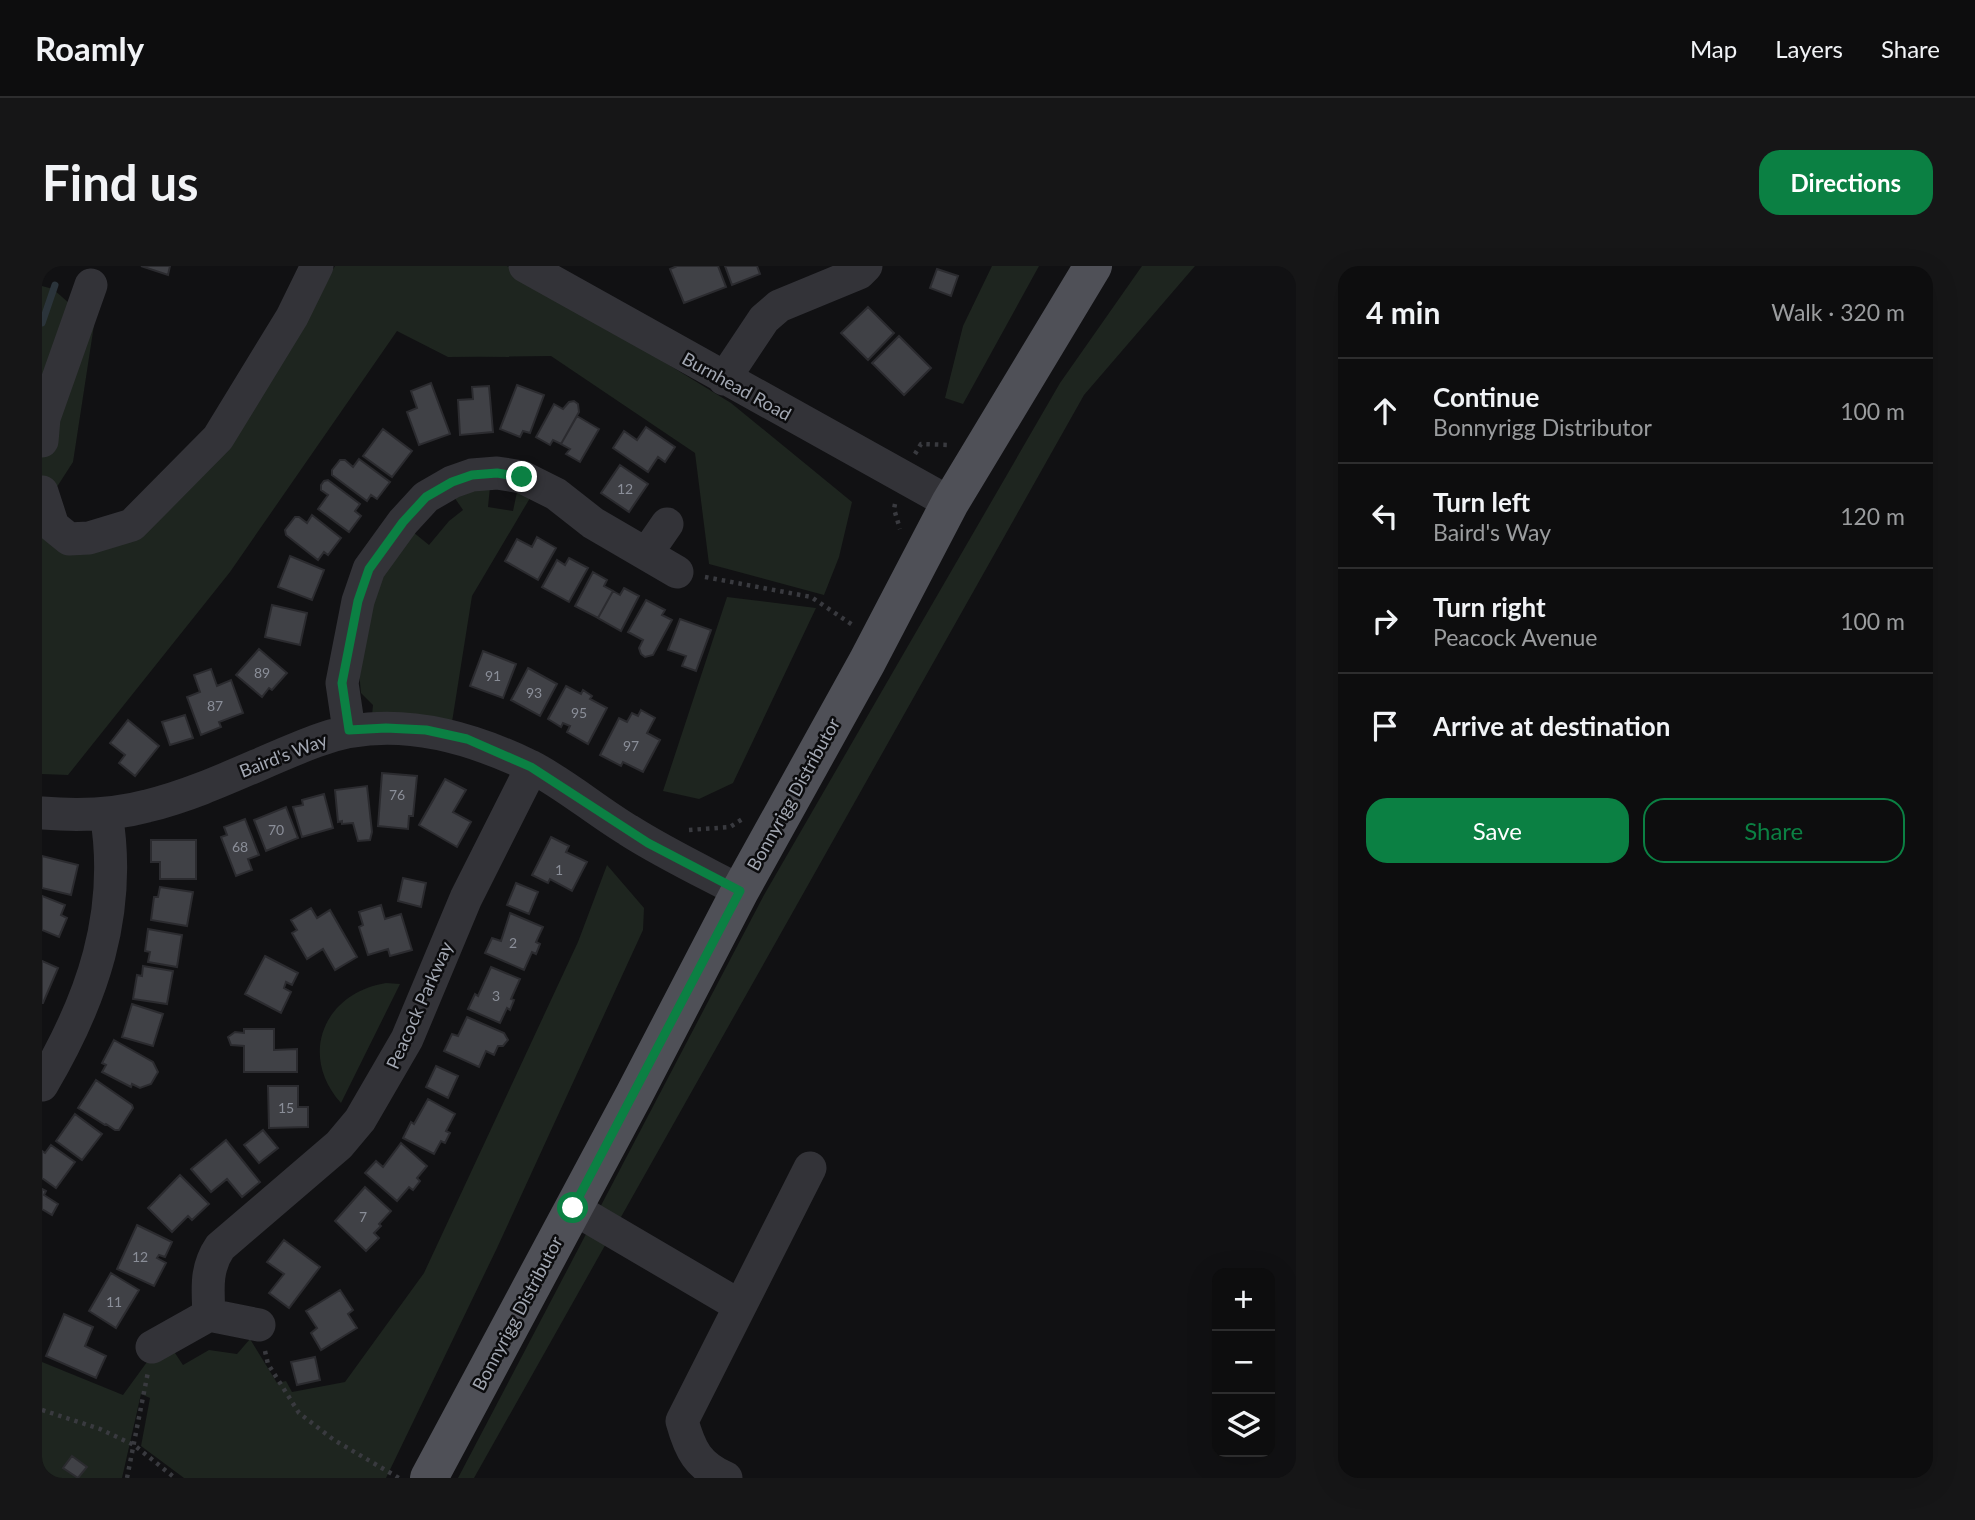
<!DOCTYPE html>
<html lang="en">
<head>
<meta charset="utf-8">
<style>
	:root { --surface:#0d0d0e; --page:#161617; --text:#f1f3f6; --muted:#9a9c9e; --line:#2d2d2e; --accent:#0b8043 }
	body { margin:0; font-family:Lato,sans-serif; background:var(--page); color:var(--text) }
	.controls { position:absolute; right:21px; bottom:21px; display:grid; overflow:hidden; border-radius:14px; box-shadow:0 7px 28px #0002 }
	.controls button { width:63px; height:63px; display:grid; place-items:center; padding:0; border:0; border-bottom:2px solid var(--line); background:var(--surface); color:var(--text); font:35px sans-serif }
	.stop { position:absolute; width:21px; height:21px; margin:-16px; border:5px solid #0b8043; border-radius:50%; background:#fff }
	.stop.end { background:#0b8043; border-color:#fff; box-shadow:0 2px 7px #0008 }
	.list { margin:0; padding:0; list-style:none }
	h2 { display:flex; justify-content:space-between; align-items:center; height:91px; margin:0; padding:0 28px; font-size:30px }
	h2 small { font-size:23px; font-weight:400; color:var(--muted) }
	.list li { display:grid; grid-template-columns:46px 1fr auto; gap:21px; align-items:center; box-sizing:border-box; height:105px; padding:0 28px; border-top:2px solid var(--line) }
	.list b { display:block; font-size:26px; white-space:nowrap }
	.list p { margin:0; font-size:23px; white-space:nowrap; color:var(--muted) }
	.list em { font-size:23px; font-style:normal; color:var(--muted) }
	.actions { display:flex; gap:14px; padding:21px 28px }
	.actions a { flex:1; padding:16px 0; border:2px solid var(--accent); border-radius:21px; text-align:center; font-size:24px; color:var(--accent) }
	.actions .main { background:var(--accent); color:#fff }
	.icon { flex:none; width:38px; height:38px; fill:none; stroke:currentColor; stroke-width:2; stroke-linecap:round; stroke-linejoin:round }
	.map { position:relative; flex:none; width:1254px; height:1212px; overflow:hidden; border-radius:21px }
	header { display:flex; align-items:center; gap:42px; box-sizing:border-box; height:98px; padding:0 35px; background:var(--surface); border-bottom:2px solid var(--line) }
	header strong { font-size:33px }
	nav { display:flex; gap:38px; margin-inline-start:auto; font-size:24px }
	.intro { display:flex; align-items:center; justify-content:space-between; box-sizing:border-box; height:168px; padding:0 42px }
	h1 { margin:0; font-size:49px }
	.button { padding:18px 32px; border-radius:21px; background:var(--accent); color:#fff; font-size:24px; font-weight:700 }
	main { display:flex; gap:42px; padding:0 42px }
	aside { flex:1; background:var(--surface); border-radius:21px; box-shadow:0 7px 28px #0002 }
	.map>svg:first-child { display:block }
	.green { fill:#1e251f }
	.lines { fill:none; stroke-linecap:round; stroke-linejoin:round }
	.stream { stroke:#2b343b; stroke-width:7 }
	.building { fill:#404146; stroke:#2b2b2f; stroke-width:2 }
	.path { stroke:#393a3f; stroke-width:4.5; stroke-dasharray:3.5 5; stroke-linecap:butt }
	.minor { stroke:#333338; stroke-width:33 }
	.major { stroke:#4f5057; stroke-width:38 }
	.route { stroke:#0b8043; stroke-width:9 }
	.labels { text-anchor:middle; dominant-baseline:central; stroke-width:5; stroke-linejoin:round; paint-order:stroke }
	.number-label { font-size:14px; fill:#8a8e98 }
	.street-label { font-size:18px; fill:#a3a8b3; stroke:#0c0c0e }
</style>
</head>
<body>
<header>
<strong>Roamly</strong>
<nav><a>Map</a><a>Layers</a><a>Share</a></nav>
</header>
<div class="intro"><h1>Find us</h1><a class="button">Directions</a></div>
<main>
<div class="map">
<svg width="1254" height="1212" viewBox="0 0 1254 1212">
	<rect width="100%" height="100%" fill="#111113"/>
	<path class="green" d="M 293,0 L 465,0 L 689,137 L 810,236 L 797,291 L 782,329 L 667,298 L 653,187 L 509,90 L 406,91 L 355,65 L 188,306 L 26,509 L 0,508 L 0,267 L 98,263 L 185,175 Z
		M 950,0 L 997,0 L 921,138 L 903,132 L 921,60 Z
		M 1100,0 L 1153,0 L 1042,129 L 432,1212 L 416,1212 L 722,629 L 1018,117 Z
		M 0,20 L 11,23 L 52,59 L 31,196 L 0,244 Z
		M 448,221 L 446,241 L 471,245 L 475,226 L 488,232 L 430,330 L 410,456 L 330,449 L 331,439 L 319,427 L 316,396 L 339,310 L 371,266 L 387,279 L 407,255 L 421,244 L 410,228 Z
		M 685,331 L 774,342 L 691,517 L 657,533 L 621,525 Z
		M 565,599 L 602,642 L 601,664 L 455,982 L 344,1212 L 142,1212 L 99,1180 L 108,1132 L 99,1128 L 80,1212 L 0,1212 L 0,1096 L 81,1129 L 105,1096 L 131,1084 L 141,1099 L 167,1084 L 195,1088 L 208,1073 L 235,1117 L 244,1115 L 250,1126 L 303,1116 L 382,1007 L 536,676 Z
		M 344,717 L 358,718 L 299,837 C 256,789 282,727 344,717 Z"/>
	<g class="lines">
		<path class="stream" d="M 0,57 L 13,19"/>
	</g>
	<path class="building" d="M 99,0 L 128,0 L 126,9 Z
		M 635,0 L 676,0 L 684,21 L 642,37 L 628,3 Z
		M 683,0 L 715,0 L 718,8 L 690,19 Z
		M 895,3 L 916,10 L 909,30 L 888,22 Z
		M 826,41 L 852,67 L 826,94 L 799,67 Z
		M 857,70 L 889,102 L 862,129 L 830,97 Z
		M 389,117 L 408,168 L 377,179 L 365,146 L 375,142 L 369,125 Z
		M 475,119 L 502,129 L 488,167 L 481,165 L 478,171 L 458,163 Z
		M 447,120 L 451,166 L 418,169 L 416,134 L 431,133 L 430,121 Z
		M 532,135 L 536,138 L 537,146 L 519,178 L 511,174 L 508,179 L 494,171 L 512,138 L 521,143 L 527,136 Z
		M 535,150 L 557,163 L 538,196 L 524,188 L 528,183 L 519,178 Z
		M 604,161 L 633,181 L 623,196 L 616,191 L 606,206 L 571,182 L 582,165 L 595,174 Z
		M 341,163 L 370,185 L 350,211 L 321,190 Z
		M 317,193 L 348,216 L 335,233 L 329,229 L 325,235 L 290,209 L 290,204 L 298,194 L 303,194 L 311,201 Z
		M 578,199 L 606,218 L 587,246 L 559,227 Z
		M 286,214 L 318,238 L 313,245 L 319,250 L 307,266 L 276,243 L 286,229 L 279,224 L 279,219 L 282,215 Z
		M 270,249 L 299,272 L 286,289 L 282,286 L 276,294 L 244,269 L 243,264 L 253,251 L 257,251 L 265,257 Z
		M 495,271 L 514,282 L 496,314 L 463,295 L 475,273 L 490,281 Z
		M 248,290 L 282,304 L 270,334 L 236,321 Z
		M 527,292 L 546,302 L 527,336 L 500,321 L 515,294 L 523,299 Z
		M 551,306 L 565,314 L 562,320 L 571,325 L 556,352 L 533,340 Z
		M 582,322 L 597,330 L 579,365 L 556,352 L 571,325 L 578,329 Z
		M 604,334 L 623,344 L 620,349 L 630,354 L 611,389 L 603,391 L 599,388 L 597,382 L 601,374 L 586,366 Z
		M 230,339 L 265,347 L 258,379 L 223,371 Z
		M 638,353 L 669,364 L 654,405 L 640,400 L 644,390 L 626,384 Z
		M 217,383 L 245,407 L 230,424 L 227,422 L 220,431 L 194,409 Z
		M 441,385 L 474,398 L 461,432 L 428,420 Z
		M 486,402 L 515,418 L 498,450 L 469,434 Z
		M 169,403 L 175,420 L 189,414 L 201,447 L 177,456 L 179,461 L 159,469 L 145,431 L 158,426 L 152,409 Z
		M 524,420 L 539,428 L 541,424 L 550,430 L 548,433 L 565,442 L 546,478 L 525,466 L 528,460 L 521,457 L 519,461 L 506,453 Z
		M 599,444 L 613,452 L 605,467 L 618,474 L 601,506 L 581,496 L 579,500 L 558,489 L 577,452 L 585,456 L 590,447 L 596,450 Z
		M 143,449 L 151,472 L 128,479 L 120,456 Z
		M 86,454 L 117,480 L 93,510 L 77,497 L 83,489 L 68,477 Z
		M 340,507 L 375,510 L 371,550 L 367,550 L 366,563 L 336,560 Z
		M 403,513 L 424,524 L 411,546 L 429,556 L 415,581 L 377,559 Z
		M 325,520 L 330,566 L 328,574 L 316,575 L 311,557 L 300,558 L 300,555 L 296,556 L 293,524 Z
		M 282,528 L 291,562 L 260,571 L 251,541 L 261,539 L 260,534 Z
		M 244,541 L 256,572 L 224,585 L 212,554 Z
		M 203,553 L 217,589 L 206,593 L 210,604 L 194,610 L 179,571 L 185,569 L 182,561 Z
		M 509,571 L 527,580 L 524,586 L 545,596 L 530,625 L 508,613 L 506,617 L 490,609 Z
		M 109,574 L 154,574 L 154,613 L 118,613 L 118,596 L 109,596 Z
		M 0,590 L 36,599 L 29,629 L 0,622 Z
		M 361,612 L 384,617 L 379,641 L 356,635 Z
		M 474,617 L 496,626 L 487,648 L 465,639 Z
		M 118,621 L 151,626 L 145,660 L 109,654 L 112,631 L 116,631 Z
		M 0,630 L 23,639 L 19,649 L 25,652 L 17,671 L 0,664 Z
		M 339,639 L 343,653 L 359,648 L 370,684 L 348,690 L 346,683 L 326,689 L 317,661 L 321,659 L 317,646 Z
		M 269,642 L 275,652 L 288,644 L 315,691 L 293,704 L 281,683 L 265,693 L 250,667 L 255,664 L 249,654 Z
		M 468,647 L 501,661 L 494,676 L 498,678 L 494,688 L 490,686 L 482,704 L 443,687 L 450,672 L 459,675 Z
		M 106,663 L 140,669 L 135,701 L 106,696 L 108,686 L 103,685 Z
		M 223,690 L 256,707 L 250,719 L 244,716 L 242,722 L 249,726 L 239,747 L 203,728 Z
		M 0,695 L 16,702 L 1,737 L 0,737 Z
		M 101,700 L 131,705 L 125,738 L 91,733 L 95,709 L 100,710 Z
		M 449,701 L 478,713 L 469,733 L 472,734 L 468,744 L 465,742 L 458,757 L 426,743 L 433,728 L 436,730 Z
		M 90,738 L 121,748 L 111,780 L 80,771 Z
		M 425,751 L 462,767 L 466,774 L 461,780 L 456,780 L 452,789 L 444,785 L 437,801 L 402,785 L 410,768 L 416,770 Z
		M 202,763 L 232,763 L 232,784 L 255,783 L 255,806 L 202,806 L 202,780 L 189,779 L 186,771 L 193,766 L 202,767 Z
		M 72,774 L 111,796 L 116,806 L 109,818 L 98,822 L 90,818 L 89,821 L 60,806 L 64,799 L 60,797 Z
		M 394,800 L 416,810 L 406,832 L 384,821 Z
		M 54,814 L 90,839 L 91,842 L 77,864 L 73,864 L 64,858 L 63,859 L 36,842 Z
		M 226,820 L 256,820 L 256,841 L 266,841 L 266,861 L 227,862 Z
		M 386,833 L 413,848 L 404,865 L 408,867 L 403,877 L 399,875 L 392,888 L 361,872 L 369,856 L 372,858 Z
		M 33,848 L 60,868 L 40,894 L 14,875 Z
		M 221,864 L 236,882 L 217,897 L 202,879 Z
		M 184,874 L 218,916 L 200,931 L 185,913 L 169,926 L 149,903 Z
		M 359,877 L 385,900 L 375,912 L 378,915 L 371,924 L 367,921 L 355,935 L 323,907 L 334,895 L 341,901 Z
		M 9,879 L 33,896 L 14,922 L 0,912 L 0,885 L 3,887 Z
		M 138,909 L 167,938 L 150,954 L 146,950 L 130,966 L 106,942 Z
		M 323,921 L 349,945 L 337,958 L 339,960 L 332,967 L 337,972 L 324,985 L 293,955 Z
		M 0,923 L 4,925 L 2,929 L 16,938 L 10,949 L 0,943 Z
		M 95,959 L 130,976 L 123,991 L 117,989 L 115,992 L 124,997 L 112,1020 L 75,1003 Z
		M 242,974 L 278,1001 L 247,1042 L 227,1027 L 242,1008 L 225,996 Z
		M 69,1007 L 97,1024 L 74,1062 L 47,1045 Z
		M 298,1024 L 311,1044 L 306,1048 L 315,1062 L 279,1084 L 269,1067 L 275,1062 L 264,1045 Z
		M 22,1048 L 51,1061 L 43,1080 L 64,1090 L 54,1112 L 4,1090 Z
		M 273,1091 L 278,1114 L 255,1119 L 249,1096 Z
		M 30,1190 L 45,1201 L 36,1212 L 21,1202 Z"/>
	<g class="lines">
		<path class="path" d="M 873,188 L 879,178 L 907,179
			M 853,238 L 852,243 L 858,263
			M 663,311 L 769,331 L 812,360
			M 647,564 L 688,561 L 702,552
			M 223,1085 L 226,1098 L 257,1147 L 292,1174 L 357,1212
			M 0,1144 L 58,1163 L 92,1179 L 133,1212
			M 85,1212 L 106,1106"/>
		<path class="minor" d="M 483,0 L 908,237
			M 682,113 L 722,53 L 737,40 L 817,7 L 824,0
			M 0,175 L 2,152 L 49,19
			M 0,226 L 11,260 L 27,273 L 47,272 L 90,259 L 176,172 L 250,51 L 275,0
			M 605,287 L 625,258
			M 307,464 L 300,417 L 316,335 L 327,303 L 361,256 L 384,231 L 410,216 L 430,209 L 455,207 L 480,211 L 514,228 L 551,257 L 635,306
			M 0,547 C 35,550 72,549 105,540 C 163,526 218,496 274,475 C 345,448 422,468 488,500 C 523,518 553,544 586,564 C 622,587 660,605 698,625
			M 0,819 C 50,734 81,647 64,547
			M 531,942 L 698,1040
			M 167,1049 C 166,1024 163,1003 178,981 L 297,879 L 318,854 L 365,773 L 424,632 L 490,501
			M 110,1081 L 167,1049 L 217,1059
			M 684,1212 C 656,1200 648,1184 640,1155 L 768,902"/>
		<path class="major" d="M 387,1212 L 592,829 L 698,625 L 825,396 L 908,237 L 1051,0"/>
	</g>
	<g class="lines">
		<path class="route" d="M 480,211 L 455,207 L 430,209 L 410,216 L 384,231 L 361,256 L 327,303 L 316,335 L 300,417 L 307,464 L 344,462 L 384,464 L 425,473 L 489,501 L 606,577 L 698,625 L 531,942"/>
	</g>
	<g class="labels">
		<g class="number-label">
			<text x="583" y="222">12</text>
			<text x="220" y="406">89</text>
			<text x="451" y="409">91</text>
			<text x="492" y="426">93</text>
			<text x="173" y="439">87</text>
			<text x="537" y="446">95</text>
			<text x="589" y="479">97</text>
			<text x="355" y="528">76</text>
			<text x="234" y="563">70</text>
			<text x="198" y="580">68</text>
			<text x="517" y="603">1</text>
			<text x="471" y="676">2</text>
			<text x="454" y="729">3</text>
			<text x="244" y="841">15</text>
			<text x="321" y="950">7</text>
			<text x="98" y="990">12</text>
			<text x="72" y="1035">11</text>
		</g>
		<g class="street-label">
			<text transform="translate(695 120) rotate(29)">Burnhead Road</text>
			<text transform="translate(241 489) rotate(-21)">Baird's Way</text>
			<text transform="translate(751 528) rotate(-61)">Bonnyrigg Distributor</text>
			<text transform="translate(377 739) rotate(-66)">Peacock Parkway</text>
			<text transform="translate(475 1047) rotate(-62)">Bonnyrigg Distributor</text>
		</g>
	</g>
</svg>
<div class="controls">
<button>+</button>
<button>−</button>
<button><svg class="icon" aria-label="layers" viewBox="0 0 24 24"><path d="M12 4l9 5-9 5-9-5zM3 14l9 5 9-5"/></svg></button>
</div>
<div class="stop" style="left:531px;top:942px"></div>
<div class="stop end" style="left:480px;top:211px"></div>
</div>
<aside>
<h2>4 min<small>Walk · 320 m</small></h2>
<ul class="list">
<li><svg class="icon" aria-label="ahead" viewBox="0 0 24 24"><path d="M12 20V5M6 11l6-6 6 6"/></svg><div><b>Continue</b><p>Bonnyrigg Distributor</p></div><em>100 m</em></li>
<li><svg class="icon" aria-label="left" viewBox="0 0 24 24"><path d="M17 20v-9H6M10 6l-5 5 5 5"/></svg><div><b>Turn left</b><p>Baird's Way</p></div><em>120 m</em></li>
<li><svg class="icon" aria-label="right" viewBox="0 0 24 24"><path d="M7 20v-9h11M14 6l5 5-5 5"/></svg><div><b>Turn right</b><p>Peacock Avenue</p></div><em>100 m</em></li>
<li><svg class="icon" aria-label="arrive" viewBox="0 0 24 24"><path d="M6 21V4h12l-3 4 3 4H6"/></svg><div><b>Arrive at destination</b></div></li>
</ul>
<div class="actions"><a class="main">Save</a><a>Share</a></div>
</aside>
</main>
</body>
</html>
